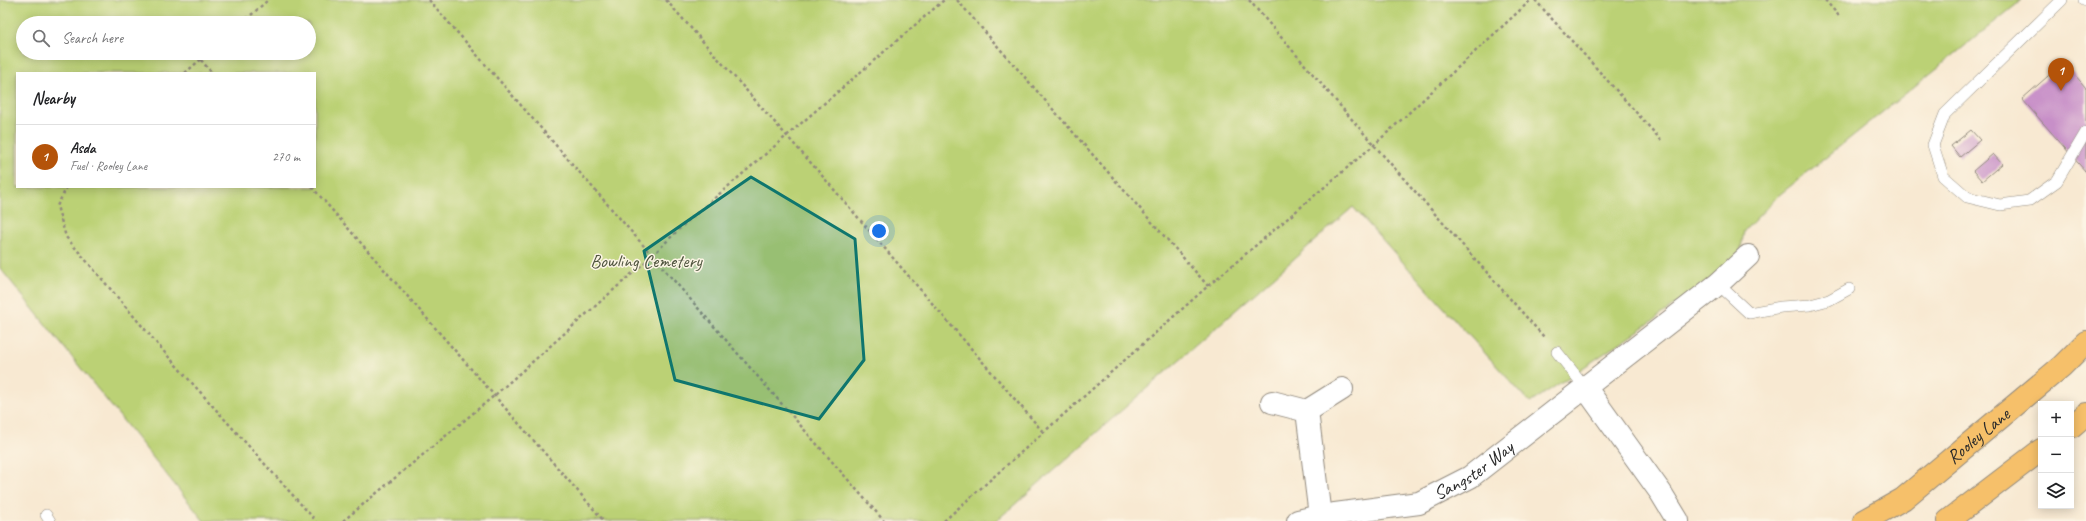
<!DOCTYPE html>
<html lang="en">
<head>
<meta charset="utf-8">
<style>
	:root { --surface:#fff; --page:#f2f2f2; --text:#202124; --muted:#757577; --line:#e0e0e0; --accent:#b45309 }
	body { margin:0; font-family:Caveat,sans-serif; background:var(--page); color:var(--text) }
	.controls { position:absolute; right:12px; bottom:12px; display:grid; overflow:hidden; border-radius:0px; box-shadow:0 2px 10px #0003 }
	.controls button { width:36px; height:36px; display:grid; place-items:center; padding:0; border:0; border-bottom:1px solid var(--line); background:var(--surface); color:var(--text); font:20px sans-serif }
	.you { position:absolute; left:879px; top:231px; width:14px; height:14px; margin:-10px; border:3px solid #fff; border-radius:50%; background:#1a73e8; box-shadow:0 0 0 6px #1a73e833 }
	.badge { display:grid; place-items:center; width:26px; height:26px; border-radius:50%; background:var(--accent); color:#fff; font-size:13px; font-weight:700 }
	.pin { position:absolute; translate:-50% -33px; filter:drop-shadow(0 1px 2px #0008) }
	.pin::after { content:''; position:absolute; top:21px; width:14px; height:12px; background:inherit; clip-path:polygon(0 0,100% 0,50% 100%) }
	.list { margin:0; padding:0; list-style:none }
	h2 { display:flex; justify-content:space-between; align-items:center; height:52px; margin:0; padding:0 16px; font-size:17px }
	h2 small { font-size:13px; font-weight:400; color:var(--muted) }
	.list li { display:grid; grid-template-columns:26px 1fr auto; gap:12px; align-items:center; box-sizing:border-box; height:64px; padding:0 16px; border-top:1px solid var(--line) }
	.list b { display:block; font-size:15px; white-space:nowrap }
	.list p { margin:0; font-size:13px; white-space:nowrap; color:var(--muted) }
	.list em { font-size:13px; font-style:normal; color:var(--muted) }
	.icon { flex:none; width:22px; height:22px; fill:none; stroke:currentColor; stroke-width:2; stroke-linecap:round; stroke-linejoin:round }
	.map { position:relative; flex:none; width:2086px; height:521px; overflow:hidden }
	.search { position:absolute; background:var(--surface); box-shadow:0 2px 10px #0003; left:16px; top:16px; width:300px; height:44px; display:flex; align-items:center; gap:10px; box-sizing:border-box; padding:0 14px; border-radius:22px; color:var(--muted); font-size:15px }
	.panel { position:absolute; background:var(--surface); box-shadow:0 2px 10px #0003; left:16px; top:72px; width:300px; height:116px; border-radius:0px }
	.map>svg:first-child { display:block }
	.green { fill:#bbd175; stroke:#737e50; fill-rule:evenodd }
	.building { fill:#c78fc8 }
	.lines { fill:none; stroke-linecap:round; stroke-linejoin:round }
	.lane-casing { stroke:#928a7e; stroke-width:12 }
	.street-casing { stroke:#928a7e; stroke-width:24 }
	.highway-casing { stroke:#928a7e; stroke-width:24 }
	.path { stroke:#928a7e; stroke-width:2.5; stroke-dasharray:3 3; stroke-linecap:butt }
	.lane { stroke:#fff; stroke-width:11 }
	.street { stroke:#fff; stroke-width:22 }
	.highway { stroke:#f6c06b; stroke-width:22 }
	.marked { fill:#0f766e; fill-opacity:0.2; stroke:#0f766e; stroke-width:3; stroke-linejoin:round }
	.labels { text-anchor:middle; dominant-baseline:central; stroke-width:3; stroke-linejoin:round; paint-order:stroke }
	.park-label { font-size:19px; fill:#4f543e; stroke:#fcf5e5 }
	.street-label { font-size:19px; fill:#2b2b2b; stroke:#fcf5e5 }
</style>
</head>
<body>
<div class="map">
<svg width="2086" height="521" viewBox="0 0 2086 521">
	<rect width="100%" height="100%" fill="#fcf5e5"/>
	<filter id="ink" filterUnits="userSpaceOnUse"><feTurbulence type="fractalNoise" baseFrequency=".025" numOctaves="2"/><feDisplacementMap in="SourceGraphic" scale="8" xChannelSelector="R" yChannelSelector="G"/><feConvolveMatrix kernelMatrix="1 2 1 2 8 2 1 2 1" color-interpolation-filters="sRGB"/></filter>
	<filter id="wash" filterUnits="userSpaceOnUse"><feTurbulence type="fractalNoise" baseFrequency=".012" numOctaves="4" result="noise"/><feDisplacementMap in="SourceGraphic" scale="16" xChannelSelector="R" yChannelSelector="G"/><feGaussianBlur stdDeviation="0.9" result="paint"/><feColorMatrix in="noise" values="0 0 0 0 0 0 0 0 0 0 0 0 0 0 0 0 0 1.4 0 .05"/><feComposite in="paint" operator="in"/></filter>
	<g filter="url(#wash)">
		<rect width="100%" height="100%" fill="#f8e9d2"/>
		<path class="green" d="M 0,0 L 2022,0 L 1778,196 L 1744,231 L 1740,254 L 1710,279 L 1644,327 L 1530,403 L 1353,207 L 996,521 L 204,521 L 0,268 ZM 23,23 L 309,23 L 309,53 L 23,53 ZM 17,73 L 315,73 L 315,187 L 17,187 Z"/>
		<g id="blocks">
			<path class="building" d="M 2064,62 L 2086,88 L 2086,172 L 2022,99 Z
				M 1971,130 L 1980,140 L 1960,157 L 1951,146 Z
				M 1993,154 L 2002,164 L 1982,181 L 1973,171 Z"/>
		</g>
	</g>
	<g filter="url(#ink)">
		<use href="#blocks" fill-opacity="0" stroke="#928a7e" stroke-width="1"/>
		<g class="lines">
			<defs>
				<path id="lane" d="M 2062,0 L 1945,114 L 1933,145 L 1943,176 L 1967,197 L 2000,205 L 2029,201 L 2057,181 L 2086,132
					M 2084,0 L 2086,1
					M 1718,284 L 1749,313 L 1781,307 L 1810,305 L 1829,300 L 1849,289
					M 1557,352 L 1585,387
					M 46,515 L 50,521"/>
				<g id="street">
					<path d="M 1585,387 L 1661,493 L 1678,521"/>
					<path d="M 1272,402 L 1307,411 L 1342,389"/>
					<path d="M 1307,411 L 1320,516"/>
					<path id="s1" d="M 1298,521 L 1320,516 L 1419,503 L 1470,477 L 1718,284 L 1748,256"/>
				</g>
				<g id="highway">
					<path d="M 2071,427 L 2086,414"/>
					<path id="s2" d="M 1864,521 L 1903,499 L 2062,366 L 2086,342"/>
					<path d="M 1948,521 L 2041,450"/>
				</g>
			</defs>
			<use href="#lane" class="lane-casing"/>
			<use href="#street" class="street-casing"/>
			<use href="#highway" class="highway-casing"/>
			<path class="path" d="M 429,0 L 884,521
				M 666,0 L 818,171 L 1044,433
				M 957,0 L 1208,286
				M 1249,0 L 1374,145 L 1544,337
				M 1535,0 L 1661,140
				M 1825,0 L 1839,16
				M 242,23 L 268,0
				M 201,60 L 212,73
				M 185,73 L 208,53
				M 67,187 L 57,206 L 66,237 L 166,354 L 316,521
				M 312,187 L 604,521
				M 343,521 L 495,395 L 653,255 L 681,227 L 944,0
				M 944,521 L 1208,286 L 1374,145 L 1531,0"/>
			<use href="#lane" class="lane"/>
			<use href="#street" class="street"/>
			<use href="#highway" class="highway"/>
		</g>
	</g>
	<path class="marked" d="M 751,177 L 855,239 L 864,360 L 819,419 L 675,380 L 644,251 Z"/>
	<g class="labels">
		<g class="park-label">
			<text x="646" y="261">Bowling Cemetery</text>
		</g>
		<g class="street-label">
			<text stroke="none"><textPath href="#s2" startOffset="143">Rooley Lane</textPath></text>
			<text stroke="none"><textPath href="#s1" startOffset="186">Sangster Way</textPath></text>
		</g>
	</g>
</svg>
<div class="controls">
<button>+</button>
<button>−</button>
<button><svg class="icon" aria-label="layers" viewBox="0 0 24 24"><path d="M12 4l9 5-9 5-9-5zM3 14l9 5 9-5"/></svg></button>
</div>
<div class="you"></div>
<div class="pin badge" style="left:2061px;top:91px">1</div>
<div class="search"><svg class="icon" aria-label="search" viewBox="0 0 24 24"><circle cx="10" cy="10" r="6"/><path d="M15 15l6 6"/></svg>Search here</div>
<section class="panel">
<h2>Nearby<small></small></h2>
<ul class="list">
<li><span class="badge">1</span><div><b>Asda</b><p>Fuel · Rooley Lane</p></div><em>270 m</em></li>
</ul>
</section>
</div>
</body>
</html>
